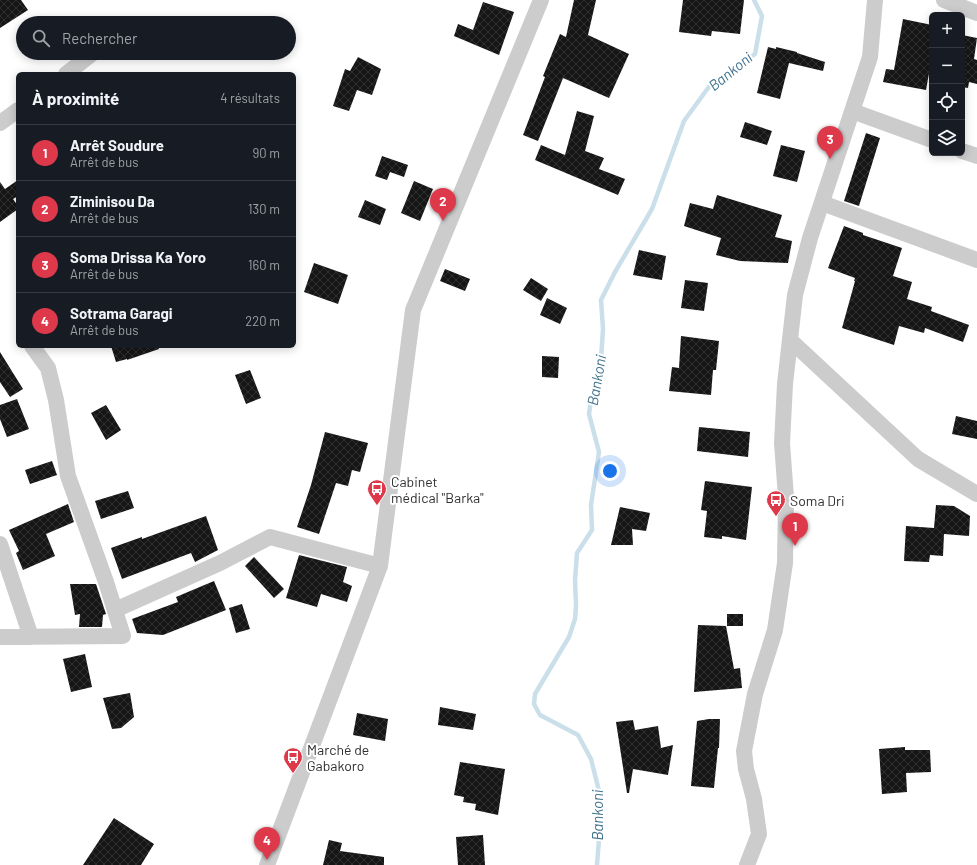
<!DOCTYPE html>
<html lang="fr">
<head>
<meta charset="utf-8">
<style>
	:root { --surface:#171b24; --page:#242831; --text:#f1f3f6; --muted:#9ea1a6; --line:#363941; --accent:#de394a }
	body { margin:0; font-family:Barlow,sans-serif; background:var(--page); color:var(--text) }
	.controls { position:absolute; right:12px; top:12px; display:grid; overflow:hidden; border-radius:6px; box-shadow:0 2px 10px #0003 }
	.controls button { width:36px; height:36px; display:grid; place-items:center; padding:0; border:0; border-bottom:1px solid var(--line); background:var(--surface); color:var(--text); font:20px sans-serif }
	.you { position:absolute; left:610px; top:471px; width:14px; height:14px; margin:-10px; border:3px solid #fff; border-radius:50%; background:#1a73e8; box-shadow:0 0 0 6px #1a73e833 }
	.badge { display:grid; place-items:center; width:26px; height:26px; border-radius:50%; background:var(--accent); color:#fff; font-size:13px; font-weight:700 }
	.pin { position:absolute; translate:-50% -33px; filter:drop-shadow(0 1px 2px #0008) }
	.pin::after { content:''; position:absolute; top:21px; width:14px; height:12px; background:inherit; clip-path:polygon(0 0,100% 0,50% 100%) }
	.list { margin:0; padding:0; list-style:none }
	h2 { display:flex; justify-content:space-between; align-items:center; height:52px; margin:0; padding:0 16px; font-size:17px }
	h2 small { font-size:13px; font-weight:400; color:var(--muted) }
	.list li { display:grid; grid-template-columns:26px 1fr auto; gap:12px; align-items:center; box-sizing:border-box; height:56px; padding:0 16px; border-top:1px solid var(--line) }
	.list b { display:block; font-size:15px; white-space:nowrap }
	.list p { margin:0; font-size:13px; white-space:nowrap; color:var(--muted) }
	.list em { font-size:13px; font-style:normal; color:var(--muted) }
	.icon { flex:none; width:22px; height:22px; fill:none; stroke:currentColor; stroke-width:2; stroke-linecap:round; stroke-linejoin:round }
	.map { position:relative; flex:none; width:977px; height:865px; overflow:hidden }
	.search { position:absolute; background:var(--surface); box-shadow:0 2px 10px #0003; left:16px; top:16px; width:280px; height:44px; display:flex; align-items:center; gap:10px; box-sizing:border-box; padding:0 14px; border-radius:22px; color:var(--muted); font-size:15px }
	.panel { position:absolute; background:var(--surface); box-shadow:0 2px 10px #0003; left:16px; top:72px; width:280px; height:276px; border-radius:6px }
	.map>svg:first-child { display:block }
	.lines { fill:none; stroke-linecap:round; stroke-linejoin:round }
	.stream { stroke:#cbdfeb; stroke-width:4.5 }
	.building { fill:url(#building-cross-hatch) }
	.minor { stroke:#ccc; stroke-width:16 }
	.labels { text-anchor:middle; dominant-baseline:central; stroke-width:4; stroke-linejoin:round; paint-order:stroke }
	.poi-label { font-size:14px; fill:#2f2f2f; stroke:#fff; text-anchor:start }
	.water-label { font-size:15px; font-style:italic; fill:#40728e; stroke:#fff }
</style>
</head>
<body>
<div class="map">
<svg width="977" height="865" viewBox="0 0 977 865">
	<defs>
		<pattern id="building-cross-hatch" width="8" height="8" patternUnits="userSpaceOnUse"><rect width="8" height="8" fill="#161616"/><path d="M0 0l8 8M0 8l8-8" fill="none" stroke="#303030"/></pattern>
	</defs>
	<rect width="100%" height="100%" fill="#fff"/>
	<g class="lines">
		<path class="stream" d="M 597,865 L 600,827 L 597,805 L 599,791 L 591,759 L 578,735 L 540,715 L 534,704 L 535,694 L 569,637 L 575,619 L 576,606 L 575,580 L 577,553 L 592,530 L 591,505 L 599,452 L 589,414 L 591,400 L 601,359 L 603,329 L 601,300 L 615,272 L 652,209 L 684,121 L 711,84 L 755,54 L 762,16 L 754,0"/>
	</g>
	<path class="building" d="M 0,0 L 21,0 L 28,10 L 0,28 Z
		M 574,0 L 596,0 L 588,35 L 629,54 L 609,98 L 563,78 L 538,141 L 523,135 L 545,77 L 543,76 L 560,34 L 566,37 Z
		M 683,0 L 744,0 L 740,34 L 712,31 L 711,36 L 679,32 Z
		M 483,2 L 514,12 L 499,55 L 454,36 L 458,24 L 473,30 Z
		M 903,19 L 932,25 L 932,57 L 926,90 L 883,82 L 886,69 L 894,70 Z
		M 962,35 L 977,38 L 974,59 L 977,60 L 977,84 L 969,82 L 968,88 L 962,87 Z
		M 768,47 L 776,49 L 776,47 L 797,52 L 797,53 L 825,62 L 823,71 L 789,63 L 780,99 L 757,93 Z
		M 358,57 L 381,69 L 372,95 L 357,90 L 349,111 L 333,106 L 345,69 L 350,71 Z
		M 577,111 L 594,116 L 585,151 L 604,158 L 599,169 L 625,179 L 618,195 L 535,160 L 541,145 L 565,155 Z
		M 745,122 L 772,131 L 767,145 L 740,137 Z
		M 866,133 L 880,138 L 859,206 L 844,201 Z
		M 781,145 L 805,151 L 797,182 L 773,176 Z
		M 382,156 L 408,165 L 404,177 L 390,172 L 387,180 L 375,176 Z
		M 18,180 L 18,196 L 13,199 L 18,206 L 18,209 L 0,222 L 0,182 L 5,189 Z
		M 414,181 L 433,189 L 420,221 L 401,213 Z
		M 717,195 L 782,215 L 775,237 L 792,241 L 788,263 L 740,261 L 716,255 L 721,238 L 684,226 L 690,203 L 713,209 Z
		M 365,200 L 386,209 L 380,225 L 358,217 Z
		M 844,226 L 863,233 L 863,235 L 902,248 L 893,276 L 912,282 L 907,299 L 932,307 L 931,311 L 969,325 L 963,342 L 925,328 L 924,333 L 899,326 L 894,345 L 842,328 L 855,281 L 854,281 L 855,278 L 828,268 Z
		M 639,250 L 666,256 L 662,280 L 633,275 Z
		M 314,263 L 348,275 L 338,304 L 304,292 Z
		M 445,269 L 470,279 L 465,291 L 440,281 Z
		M 531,278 L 548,289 L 541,301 L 523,290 Z
		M 685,280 L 708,283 L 704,311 L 681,308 Z
		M 547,298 L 567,308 L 560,324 L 540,315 Z
		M 681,336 L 719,341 L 716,370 L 713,370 L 711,395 L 669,391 L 672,367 L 679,368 Z
		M 111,346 L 158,346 L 159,349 L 127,360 L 127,359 L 116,362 Z
		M 0,352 L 23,389 L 10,397 L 0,382 Z
		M 542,356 L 559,357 L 558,378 L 542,377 Z
		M 250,370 L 261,398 L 246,404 L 235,375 Z
		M 17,399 L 29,429 L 7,437 L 0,419 L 0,405 Z
		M 106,405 L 121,430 L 106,440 L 91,413 Z
		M 956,416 L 977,421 L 977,439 L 952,434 Z
		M 699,427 L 750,432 L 748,457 L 697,451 Z
		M 325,432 L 368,443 L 360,472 L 352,470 L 348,486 L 336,483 L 319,534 L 297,527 L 311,485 Z
		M 52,461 L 57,475 L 30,484 L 25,470 Z
		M 705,481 L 752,487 L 746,540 L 722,536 L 722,539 L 704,537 L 707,511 L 701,510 Z
		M 128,491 L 134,508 L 101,519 L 95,501 Z
		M 68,504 L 74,522 L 46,534 L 55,556 L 23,570 L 16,553 L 19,551 L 9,530 Z
		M 936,505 L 954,506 L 970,516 L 969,536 L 944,534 L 943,556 L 930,555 L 929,562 L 904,561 L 906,526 L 934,528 Z
		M 620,507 L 650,513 L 646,531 L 632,529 L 633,545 L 611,545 Z
		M 206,516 L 218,550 L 195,562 L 191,553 L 122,579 L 111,548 L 142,537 L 142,539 Z
		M 299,555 L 347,567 L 343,582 L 352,586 L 347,602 L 321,594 L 317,607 L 286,598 Z
		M 254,557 L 284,589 L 274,598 L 245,566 Z
		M 214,581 L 226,610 L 163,635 L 137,633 L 132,619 L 178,602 L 176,597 Z
		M 70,584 L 96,584 L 106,614 L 103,615 L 102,627 L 79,627 L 80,614 L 75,615 Z
		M 242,604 L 250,629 L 236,633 L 229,608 Z
		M 727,614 L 743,614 L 743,626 L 727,626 Z
		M 698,625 L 726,626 L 734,669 L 740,668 L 742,688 L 694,692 Z
		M 85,654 L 92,687 L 71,692 L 63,659 Z
		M 130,693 L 134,717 L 121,728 L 112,729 L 103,698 Z
		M 440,707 L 476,714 L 473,730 L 438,725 Z
		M 357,713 L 388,719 L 385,741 L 353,735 Z
		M 709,719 L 720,719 L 719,748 L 718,748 L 714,788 L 691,786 L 697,721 Z
		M 633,720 L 635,730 L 658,726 L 661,748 L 673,745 L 668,775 L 633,769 L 629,793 L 627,793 L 616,722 Z
		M 905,747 L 905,750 L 930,750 L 931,772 L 906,773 L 907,792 L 882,794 L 879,749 Z
		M 460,762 L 505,769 L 498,815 L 475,810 L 476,804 L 463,802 L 464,797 L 454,795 Z
		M 114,818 L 154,844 L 141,865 L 83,865 Z
		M 483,835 L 485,865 L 458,865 L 456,837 Z
		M 329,840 L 342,843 L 340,851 L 384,857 L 384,865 L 323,865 Z"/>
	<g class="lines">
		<path class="minor" d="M 944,0 L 977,13
			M 66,74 L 93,53
			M 852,111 L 932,140
			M 0,123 L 18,110
			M 962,151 L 977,156
			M 822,203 L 977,260
			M 790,340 L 918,459 L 977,494
			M 0,544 L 31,637
			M 115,610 L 220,563 L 270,537 L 380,566
			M 0,637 L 123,636 L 106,582 L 68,476 L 56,400 L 48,368 L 32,346
			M 267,865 L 380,566 L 413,310 L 541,0
			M 747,865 L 759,834 L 754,799 L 746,769 L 744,751 L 755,694 L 775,630 L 785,563 L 786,497 L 782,443 L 785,384 L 795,295 L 810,238 L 870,57 L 875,0"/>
	</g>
	<defs>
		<symbol id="bus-pin" viewBox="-11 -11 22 30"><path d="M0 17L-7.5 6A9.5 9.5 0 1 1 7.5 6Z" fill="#de394a" stroke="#fff"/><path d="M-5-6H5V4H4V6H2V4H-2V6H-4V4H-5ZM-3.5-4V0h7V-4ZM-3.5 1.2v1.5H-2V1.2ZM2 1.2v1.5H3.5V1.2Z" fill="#fff"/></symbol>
	</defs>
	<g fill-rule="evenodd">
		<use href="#bus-pin" x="366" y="478" width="22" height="30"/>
		<use href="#bus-pin" x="765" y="489" width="22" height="30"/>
		<use href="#bus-pin" x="282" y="746" width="22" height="30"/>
	</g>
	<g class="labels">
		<g class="poi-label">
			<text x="391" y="481">Cabinet<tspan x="391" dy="16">médical "Barka"</tspan></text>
			<text x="790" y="500">Soma Dri</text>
			<text x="307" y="749">Marché de<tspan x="307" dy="16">Gabakoro</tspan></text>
		</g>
		<g class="water-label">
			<text transform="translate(730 71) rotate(-39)">Bankoni</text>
			<text transform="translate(596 380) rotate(-80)">Bankoni</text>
			<text transform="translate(597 815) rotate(-90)">Bankoni</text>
		</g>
	</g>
</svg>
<div class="controls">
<button>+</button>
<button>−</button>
<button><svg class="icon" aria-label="locate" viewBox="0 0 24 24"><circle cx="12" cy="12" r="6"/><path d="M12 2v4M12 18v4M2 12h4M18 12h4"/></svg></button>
<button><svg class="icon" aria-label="layers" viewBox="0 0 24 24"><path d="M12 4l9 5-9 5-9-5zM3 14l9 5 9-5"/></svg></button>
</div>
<div class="you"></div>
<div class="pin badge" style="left:795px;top:546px">1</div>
<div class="pin badge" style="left:443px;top:221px">2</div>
<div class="pin badge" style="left:830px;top:159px">3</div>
<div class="pin badge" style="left:267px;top:860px">4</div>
<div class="search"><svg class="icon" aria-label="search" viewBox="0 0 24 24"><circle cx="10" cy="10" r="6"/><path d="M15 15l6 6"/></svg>Rechercher</div>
<section class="panel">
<h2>À proximité<small>4 résultats</small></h2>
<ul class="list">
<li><span class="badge">1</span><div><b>Arrêt Soudure</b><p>Arrêt de bus</p></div><em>90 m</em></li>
<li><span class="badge">2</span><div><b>Ziminisou Da</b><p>Arrêt de bus</p></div><em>130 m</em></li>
<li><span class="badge">3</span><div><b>Soma Drissa Ka Yoro</b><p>Arrêt de bus</p></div><em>160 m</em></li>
<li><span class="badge">4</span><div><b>Sotrama Garagi</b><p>Arrêt de bus</p></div><em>220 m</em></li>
</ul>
</section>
</div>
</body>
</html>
